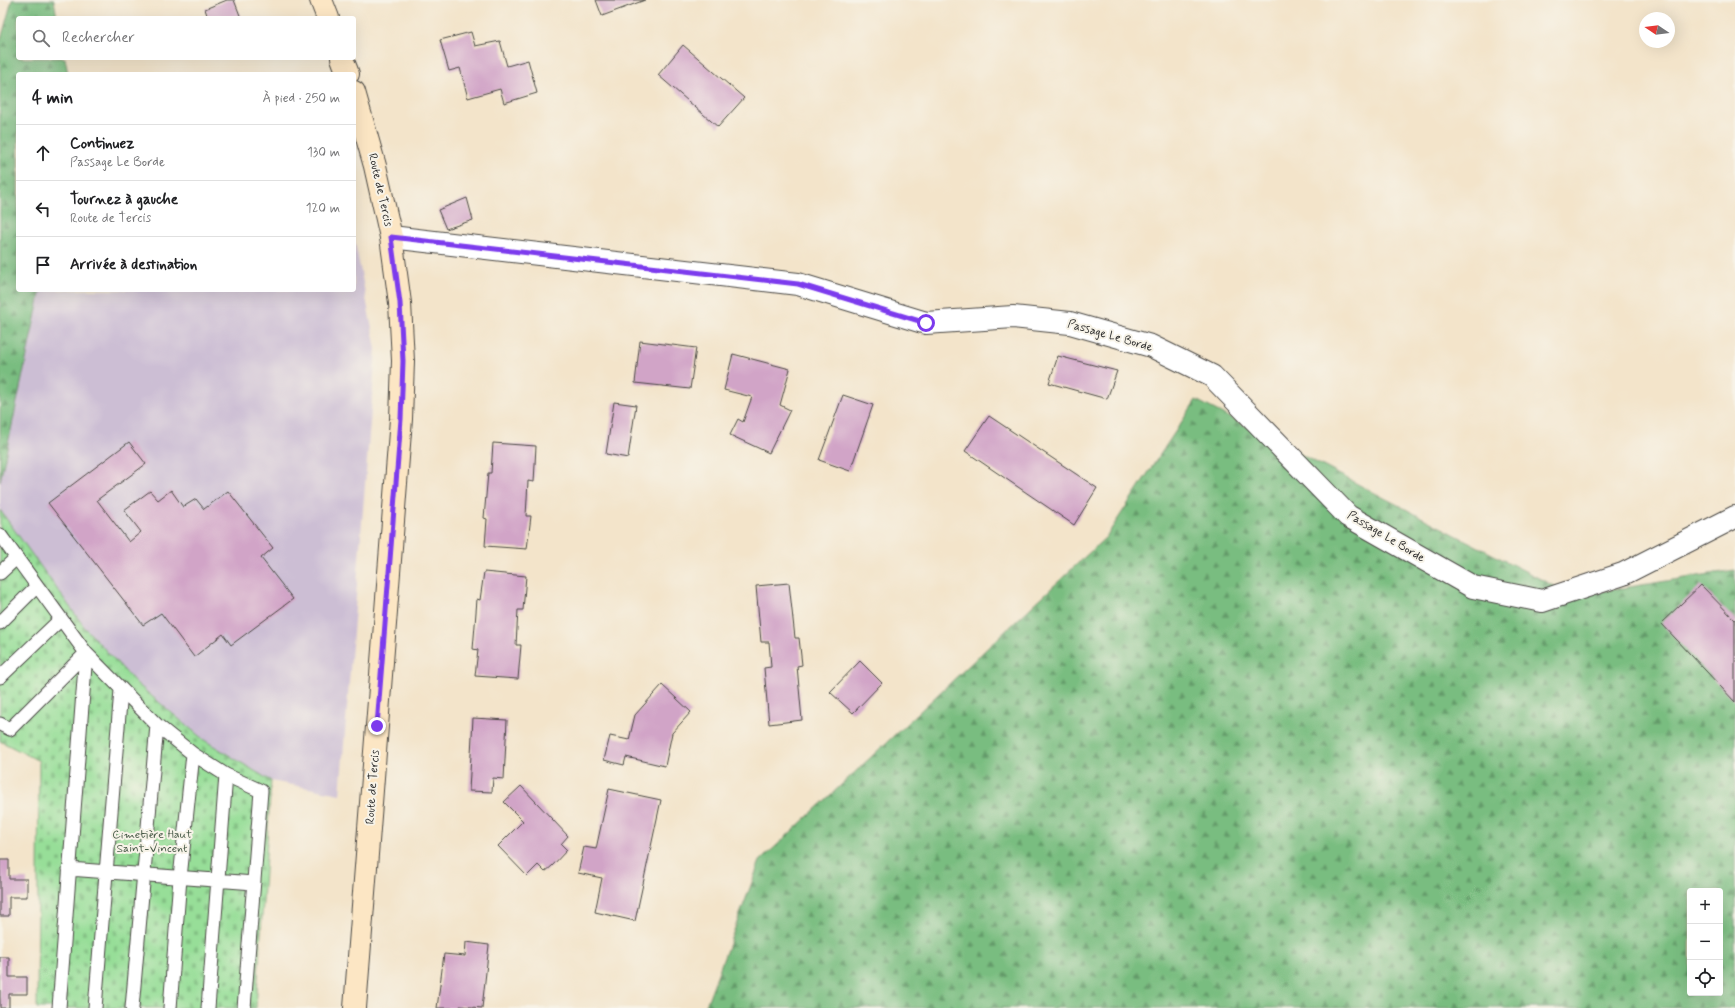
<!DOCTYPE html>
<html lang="fr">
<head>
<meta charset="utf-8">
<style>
	:root { --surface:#fff; --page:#f2f2f2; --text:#202124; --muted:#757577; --line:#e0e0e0 }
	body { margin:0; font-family:Mynerve,sans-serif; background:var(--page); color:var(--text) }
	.controls { position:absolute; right:12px; bottom:12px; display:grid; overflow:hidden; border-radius:4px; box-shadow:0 4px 16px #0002 }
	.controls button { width:36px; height:36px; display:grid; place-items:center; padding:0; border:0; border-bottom:1px solid var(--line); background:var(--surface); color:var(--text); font:20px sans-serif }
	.compass { position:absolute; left:1639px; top:12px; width:36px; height:36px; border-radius:50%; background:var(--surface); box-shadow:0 4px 16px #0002; rotate:283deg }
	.stop { position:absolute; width:12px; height:12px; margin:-9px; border:3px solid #7c3aed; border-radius:50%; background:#fff }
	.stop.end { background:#7c3aed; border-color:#fff; box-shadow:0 1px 4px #0008 }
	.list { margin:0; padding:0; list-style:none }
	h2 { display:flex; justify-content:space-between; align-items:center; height:52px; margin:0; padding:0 16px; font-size:17px }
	h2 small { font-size:13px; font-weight:400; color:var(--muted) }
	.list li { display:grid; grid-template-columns:26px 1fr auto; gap:12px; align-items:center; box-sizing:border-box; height:56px; padding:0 16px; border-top:1px solid var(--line) }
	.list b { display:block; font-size:15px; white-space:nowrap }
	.list p { margin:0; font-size:13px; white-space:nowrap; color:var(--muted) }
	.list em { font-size:13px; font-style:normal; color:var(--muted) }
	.icon { flex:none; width:22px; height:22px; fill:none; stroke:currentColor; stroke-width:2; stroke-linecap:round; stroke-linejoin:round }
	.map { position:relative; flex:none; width:1735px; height:1008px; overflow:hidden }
	.search { position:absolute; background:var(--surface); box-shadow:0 4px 16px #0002; left:16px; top:16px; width:340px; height:44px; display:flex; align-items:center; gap:10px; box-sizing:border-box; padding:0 14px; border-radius:4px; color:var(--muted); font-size:15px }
	.panel { position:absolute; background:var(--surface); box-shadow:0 4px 16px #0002; left:16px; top:72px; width:340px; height:220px; border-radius:4px }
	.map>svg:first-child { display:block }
	.industrial { fill:#ccbed4 }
	.forest { fill:url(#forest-firs); stroke:#527456; fill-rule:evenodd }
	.cemetery { fill:url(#cemetery-stones); stroke:#618462 }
	.building { fill:#d1a4c7 }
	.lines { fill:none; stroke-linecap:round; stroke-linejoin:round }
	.lane-casing { stroke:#494743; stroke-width:15 }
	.street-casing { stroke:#494743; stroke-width:24 }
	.secondary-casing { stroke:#494743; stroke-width:24 }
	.lane { stroke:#fff; stroke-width:13 }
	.street { stroke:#fff; stroke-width:22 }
	.secondary { stroke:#fce6c4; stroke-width:22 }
	.route { stroke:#7c3aed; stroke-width:5 }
	.labels { text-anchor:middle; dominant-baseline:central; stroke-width:4; stroke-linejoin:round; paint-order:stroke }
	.street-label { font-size:12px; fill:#2b2b2b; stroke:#f7f3e8 }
	.park-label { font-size:12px; fill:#465846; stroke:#f7f3e8 }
</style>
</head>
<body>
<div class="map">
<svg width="1735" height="1008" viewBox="0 0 1735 1008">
	<defs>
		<pattern id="forest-firs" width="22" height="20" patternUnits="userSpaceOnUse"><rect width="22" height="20" fill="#79bd80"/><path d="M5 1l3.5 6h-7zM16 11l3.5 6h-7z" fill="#639a69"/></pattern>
		<pattern id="cemetery-stones" width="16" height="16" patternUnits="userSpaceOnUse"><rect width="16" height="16" fill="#97de98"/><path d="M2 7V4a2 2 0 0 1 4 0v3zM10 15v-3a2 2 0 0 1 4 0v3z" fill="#82bf83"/></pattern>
	</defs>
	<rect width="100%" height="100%" fill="#f7f3e8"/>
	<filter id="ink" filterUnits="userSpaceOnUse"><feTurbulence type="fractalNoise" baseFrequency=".025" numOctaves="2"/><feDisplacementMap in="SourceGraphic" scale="8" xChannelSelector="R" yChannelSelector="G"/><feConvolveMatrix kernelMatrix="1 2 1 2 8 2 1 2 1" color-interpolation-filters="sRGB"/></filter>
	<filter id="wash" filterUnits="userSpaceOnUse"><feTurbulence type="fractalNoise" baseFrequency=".012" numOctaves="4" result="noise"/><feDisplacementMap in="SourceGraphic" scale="16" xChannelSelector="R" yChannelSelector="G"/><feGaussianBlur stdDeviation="0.9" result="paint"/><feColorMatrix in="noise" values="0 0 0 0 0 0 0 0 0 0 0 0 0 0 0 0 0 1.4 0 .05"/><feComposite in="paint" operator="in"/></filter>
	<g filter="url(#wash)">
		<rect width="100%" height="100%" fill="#f3e4ca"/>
		<path class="industrial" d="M 354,237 L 376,349 L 340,794 L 271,781 L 204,740 L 136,683 L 85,628 L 0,510 L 0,481 L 41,290 L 354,290 Z"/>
		<path class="forest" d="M 12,0 L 54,0 L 57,18 L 18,18 L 18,58 L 65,58 L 68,74 L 18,74 L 18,290 L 41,290 L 0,481 L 0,43 Z
			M 1196,400 L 1573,596 L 1735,570 L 1735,1008 L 705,1008 L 760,861 L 1106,537 ZM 1690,891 L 1720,891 L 1720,993 L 1690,993 Z"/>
		<path class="cemetery" d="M 0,510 L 85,628 L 136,683 L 204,740 L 271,781 L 256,1008 L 37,1008 L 39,761 L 0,741 Z"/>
		<g id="blocks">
			<path class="building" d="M 227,0 L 234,0 L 241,18 L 208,18 L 205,9 Z
				M 596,0 L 645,0 L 602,16 Z
				M 471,32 L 475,46 L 500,41 L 507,66 L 528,60 L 537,93 L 504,103 L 500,89 L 468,98 L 460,68 L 449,71 L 440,40 Z
				M 683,45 L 744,98 L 718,127 L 658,75 Z
				M 467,198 L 473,220 L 446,229 L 438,210 Z
				M 640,341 L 696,348 L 690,389 L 635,383 Z
				M 733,354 L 790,369 L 780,405 L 790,410 L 769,453 L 730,435 L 738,419 L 743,422 L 752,397 L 724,390 Z
				M 1058,356 L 1117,371 L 1107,399 L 1049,383 Z
				M 843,395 L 873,405 L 850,471 L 819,460 Z
				M 614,402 L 636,405 L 628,458 L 606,454 Z
				M 989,416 L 1097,488 L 1074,525 L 965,451 Z
				M 129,442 L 146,464 L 97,500 L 129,542 L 141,532 L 124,510 L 150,491 L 158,500 L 171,490 L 183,507 L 196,499 L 204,509 L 228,491 L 273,548 L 261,558 L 293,599 L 231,645 L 223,634 L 194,657 L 161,613 L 143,625 L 48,503 Z
				M 493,443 L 536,446 L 534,482 L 528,481 L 526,516 L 531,516 L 527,549 L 485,546 L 487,519 L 484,518 L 488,473 L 491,473 Z
				M 484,572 L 526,576 L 523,610 L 518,610 L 516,645 L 521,645 L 518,679 L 475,676 L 478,650 L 473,649 L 475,625 L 477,599 L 480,600 Z
				M 789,583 L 795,638 L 799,638 L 802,665 L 797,666 L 802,720 L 769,724 L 764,668 L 771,667 L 770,654 L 769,642 L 761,642 L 756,586 Z
				M 1701,585 L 1735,620 L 1735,702 L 1661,623 Z
				M 860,661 L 882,683 L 853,713 L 830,692 Z
				M 662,685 L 691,712 L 672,733 L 665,766 L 626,757 L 624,765 L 604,760 L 610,736 L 629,740 L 635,715 Z
				M 473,718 L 507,720 L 504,779 L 493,778 L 492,792 L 469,791 Z
				M 521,786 L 568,836 L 561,844 L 567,850 L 552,866 L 545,872 L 538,865 L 527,876 L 498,846 L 523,821 L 504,802 Z
				M 609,789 L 661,800 L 635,921 L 595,912 L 602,878 L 578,873 L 584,847 L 596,849 Z
				M 0,860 L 9,860 L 9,879 L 27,879 L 27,897 L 9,897 L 9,916 L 0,916 Z
				M 466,942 L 489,945 L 482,1008 L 460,1006 L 460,1008 L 437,1008 L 444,954 L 465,956 Z
				M 0,957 L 9,957 L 9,977 L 27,977 L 27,994 L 9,994 L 9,1008 L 0,1008 Z"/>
		</g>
	</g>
	<g filter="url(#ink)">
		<use href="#blocks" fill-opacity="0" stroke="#494743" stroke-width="1"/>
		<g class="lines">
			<defs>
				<path id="lane" d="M 0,535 L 86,653 L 157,725 L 193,754 L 226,775 L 261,791 L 244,1008
					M 0,573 L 16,558
					M 0,623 L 37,586
					M 0,677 L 61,619
					M 0,724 L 10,729 L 86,653
					M 69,869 L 254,883
					M 59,1008 L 86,653
					M 95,1008 L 121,690
					M 132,1008 L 157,725
					M 170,1008 L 180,878 L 193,754
					M 208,1008 L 226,775"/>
				<path id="street" d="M 391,237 L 798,284 L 926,323 L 1013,317 L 1070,323 L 1151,346 L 1212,376 L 1348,516 L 1473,587 L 1542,601 L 1623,574 L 1735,517"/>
				<path id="secondary" d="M 321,0 L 328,18
					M 342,58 L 348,74
					M 354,92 L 375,166 L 391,237 L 400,303 L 403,361 L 401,419 L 355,1008"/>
			</defs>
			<use href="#lane" class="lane-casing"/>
			<use href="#street" class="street-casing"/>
			<use href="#secondary" class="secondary-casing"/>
			<use href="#lane" class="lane"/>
			<use href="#street" class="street"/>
			<use href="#secondary" class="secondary"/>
		</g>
	</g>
	<g class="lines" filter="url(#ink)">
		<path class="route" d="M 377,726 L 401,419 L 403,361 L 400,303 L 391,237 L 798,284 L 926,323"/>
	</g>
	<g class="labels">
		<g class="street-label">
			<text transform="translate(380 190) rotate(77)">Route de Tercis</text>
			<text transform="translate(1110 336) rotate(16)">Passage Le Borde</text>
			<text transform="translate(1386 537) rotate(31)">Passage Le Borde</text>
			<text transform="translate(373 787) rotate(-86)">Route de Tercis</text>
		</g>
		<g class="park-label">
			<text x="152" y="835">Cimetière Haut<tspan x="152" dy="14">Saint-Vincent</tspan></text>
		</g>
	</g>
</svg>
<div class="controls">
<button>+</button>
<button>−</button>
<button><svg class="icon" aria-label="locate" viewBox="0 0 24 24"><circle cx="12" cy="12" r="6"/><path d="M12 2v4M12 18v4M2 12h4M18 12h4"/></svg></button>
</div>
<svg class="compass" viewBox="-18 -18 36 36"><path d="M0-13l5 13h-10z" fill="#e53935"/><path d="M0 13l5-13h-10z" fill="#757577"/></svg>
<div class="stop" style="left:926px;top:323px"></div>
<div class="stop end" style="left:377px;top:726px"></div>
<div class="search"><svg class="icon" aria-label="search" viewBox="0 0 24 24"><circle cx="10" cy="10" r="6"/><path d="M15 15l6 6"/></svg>Rechercher</div>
<section class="panel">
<h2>4 min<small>À pied · 250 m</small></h2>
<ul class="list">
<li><svg class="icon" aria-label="ahead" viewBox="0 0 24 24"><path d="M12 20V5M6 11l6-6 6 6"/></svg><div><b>Continuez</b><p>Passage Le Borde</p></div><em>130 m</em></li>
<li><svg class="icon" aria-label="left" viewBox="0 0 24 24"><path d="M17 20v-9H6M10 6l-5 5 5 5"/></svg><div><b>Tournez à gauche</b><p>Route de Tercis</p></div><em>120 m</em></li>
<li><svg class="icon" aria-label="arrive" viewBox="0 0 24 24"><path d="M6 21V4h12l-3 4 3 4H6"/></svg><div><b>Arrivée à destination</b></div></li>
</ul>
</section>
</div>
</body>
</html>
